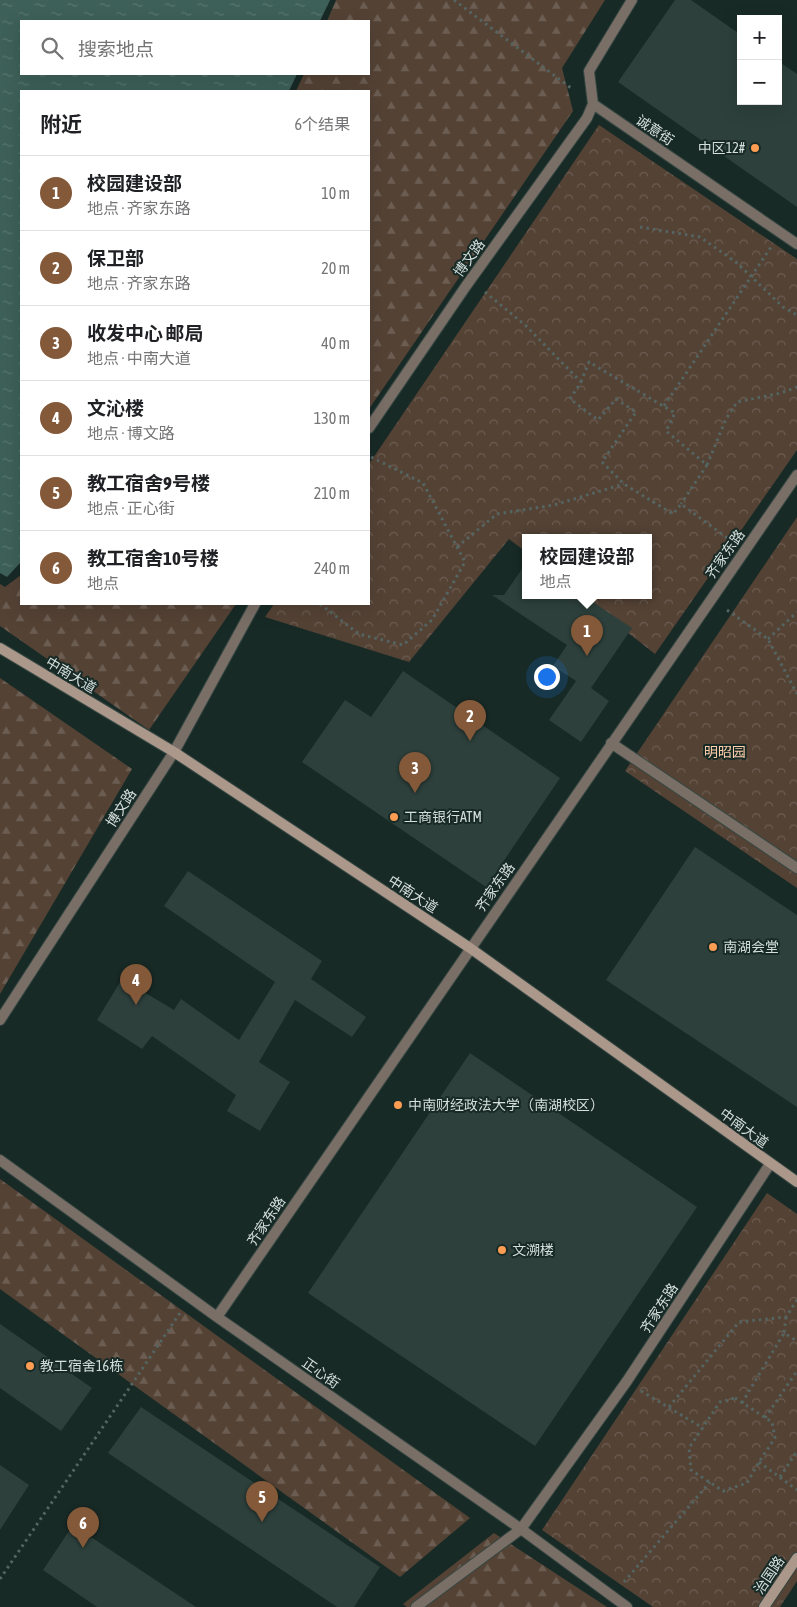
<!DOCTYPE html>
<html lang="zh">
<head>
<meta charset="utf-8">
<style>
	:root { --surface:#fff; --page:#f2f2f2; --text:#202124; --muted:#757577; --line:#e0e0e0; --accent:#835939 }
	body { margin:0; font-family:"Asap Condensed","Noto Sans SC",sans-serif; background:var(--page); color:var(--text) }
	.controls { position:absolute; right:15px; top:15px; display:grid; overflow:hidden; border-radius:0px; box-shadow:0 5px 20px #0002 }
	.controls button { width:45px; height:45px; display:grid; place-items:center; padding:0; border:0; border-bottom:1px solid var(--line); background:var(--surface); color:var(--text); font:25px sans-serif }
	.you { position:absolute; left:546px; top:676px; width:18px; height:18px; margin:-12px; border:4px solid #fff; border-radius:50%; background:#1a73e8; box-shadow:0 0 0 8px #1a73e833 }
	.badge { display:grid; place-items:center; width:32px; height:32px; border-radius:50%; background:var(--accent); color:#fff; font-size:16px; font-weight:700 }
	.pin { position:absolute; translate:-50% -41px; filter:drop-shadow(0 1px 2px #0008) }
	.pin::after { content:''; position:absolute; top:26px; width:18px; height:15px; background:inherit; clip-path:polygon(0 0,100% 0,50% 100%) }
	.popup { position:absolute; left:522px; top:534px; width:130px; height:65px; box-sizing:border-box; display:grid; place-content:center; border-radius:0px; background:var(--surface); filter:drop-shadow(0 1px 4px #0005); font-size:16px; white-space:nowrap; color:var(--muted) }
	.popup b { font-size:19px; color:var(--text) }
	.popup::after { content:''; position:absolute; left:50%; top:100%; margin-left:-10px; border:10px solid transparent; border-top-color:var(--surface) }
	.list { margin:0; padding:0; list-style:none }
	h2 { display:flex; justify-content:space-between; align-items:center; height:65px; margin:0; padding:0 20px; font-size:21px }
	h2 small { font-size:16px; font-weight:400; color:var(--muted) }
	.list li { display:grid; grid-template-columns:32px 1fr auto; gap:15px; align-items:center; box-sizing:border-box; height:75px; padding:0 20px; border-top:1px solid var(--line) }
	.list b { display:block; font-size:19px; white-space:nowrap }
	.list p { margin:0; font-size:16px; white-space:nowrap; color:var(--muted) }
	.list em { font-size:16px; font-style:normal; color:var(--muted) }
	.icon { flex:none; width:28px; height:28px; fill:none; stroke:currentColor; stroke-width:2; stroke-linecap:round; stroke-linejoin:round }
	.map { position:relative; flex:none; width:797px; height:1607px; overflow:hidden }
	.search { position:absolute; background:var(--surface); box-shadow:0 5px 20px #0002; left:20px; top:20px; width:350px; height:55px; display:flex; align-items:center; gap:12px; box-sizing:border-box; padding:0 18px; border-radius:0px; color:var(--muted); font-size:19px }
	.panel { position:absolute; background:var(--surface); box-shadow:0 5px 20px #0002; left:20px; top:90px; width:350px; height:515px; border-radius:0px }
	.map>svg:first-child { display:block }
	.forest { fill:url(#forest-firs) }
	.park { fill:url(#park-crowns) }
	.water { fill:url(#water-ripples) }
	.building { fill:#2d403c }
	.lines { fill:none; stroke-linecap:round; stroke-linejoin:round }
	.street-casing { stroke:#364743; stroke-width:12 }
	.secondary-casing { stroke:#364743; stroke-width:12 }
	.path { stroke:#556561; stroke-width:3; stroke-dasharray:2.5 4; stroke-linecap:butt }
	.street { stroke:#7a6f67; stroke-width:10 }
	.secondary { stroke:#ab988b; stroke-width:10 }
	.poi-dot { fill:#fc9d53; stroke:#182a26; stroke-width:2 }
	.labels { text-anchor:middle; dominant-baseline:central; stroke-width:4; stroke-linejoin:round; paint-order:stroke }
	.street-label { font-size:14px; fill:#d4dfdc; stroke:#182a26 }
	.poi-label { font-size:14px; fill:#d4dfdc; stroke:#182a26; text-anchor:start }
	.park-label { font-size:14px; fill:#ffceab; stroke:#182a26 }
</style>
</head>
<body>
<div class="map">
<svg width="797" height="1607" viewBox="0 0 797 1607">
	<defs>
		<pattern id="forest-firs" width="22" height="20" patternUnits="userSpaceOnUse" patternTransform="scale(1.25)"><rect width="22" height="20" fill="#544235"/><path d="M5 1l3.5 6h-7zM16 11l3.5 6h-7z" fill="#6c5d52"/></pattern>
		<pattern id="park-crowns" width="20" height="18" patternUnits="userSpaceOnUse" patternTransform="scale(1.25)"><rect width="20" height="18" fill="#544235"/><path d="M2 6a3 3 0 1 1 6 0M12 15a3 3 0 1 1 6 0" fill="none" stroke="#6c5d52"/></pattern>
		<pattern id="water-ripples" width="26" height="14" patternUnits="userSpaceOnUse" patternTransform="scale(1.25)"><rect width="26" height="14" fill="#3d6058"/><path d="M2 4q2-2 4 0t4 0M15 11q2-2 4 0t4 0" fill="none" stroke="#58766f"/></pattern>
	</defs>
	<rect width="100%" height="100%" fill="#182a26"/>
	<path class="forest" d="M 336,0 L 605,0 L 562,68 L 573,111 L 369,409 L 369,91 L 296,91 L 304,74 L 369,74 L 369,21 L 327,21 Z
		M 21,575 L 21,604 L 236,604 L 149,730 L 0,626 L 0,584 L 5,587 Z
		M 0,678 L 132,769 L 0,994 Z
		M 0,1179 L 470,1518 L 400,1577 L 0,1289 Z
		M 494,1533 L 607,1607 L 407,1607 L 403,1604 Z"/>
	<path class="park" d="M 599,125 L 797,259 L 797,450 L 655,654 L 580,595 L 648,595 L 648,537 L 526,537 L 526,552 L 509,539 L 409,662 L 265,617 L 274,604 L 369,604 L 369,464 Z
		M 797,517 L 797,888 L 625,771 Z
		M 767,1193 L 797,1214 L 797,1581 L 780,1607 L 653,1607 L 542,1530 Z"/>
	<path class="water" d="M 0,0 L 330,0 L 320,21 L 21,21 L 21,74 L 297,74 L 289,91 L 21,91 L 21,562 L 7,577 L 0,573 Z"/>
	<path class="building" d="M 675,0 L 691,0 L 741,35 L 741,101 L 778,101 L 778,61 L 797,74 L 797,207 L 618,82 Z
		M 526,563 L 526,595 L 582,595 L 632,628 L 591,688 L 609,701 L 581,742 L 549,720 L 576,681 L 553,666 L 567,645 L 492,595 L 504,595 Z
		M 403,671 L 560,778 L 486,887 L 302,762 L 345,700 L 371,717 Z
		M 695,847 L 797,915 L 797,1107 L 606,980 Z
		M 188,871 L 322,961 L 311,979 L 366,1017 L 352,1037 L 295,1000 L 259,1062 L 290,1082 L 260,1131 L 227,1111 L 236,1095 L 152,1036 L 142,1049 L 97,1020 L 122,979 L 174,1010 L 181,999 L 239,1040 L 275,982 L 164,906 Z
		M 470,1053 L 697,1207 L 535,1446 L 308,1293 Z
		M 0,1324 L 92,1388 L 61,1431 L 0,1388 Z
		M 141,1407 L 380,1567 L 354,1607 L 337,1607 L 108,1453 Z
		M 0,1465 L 29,1485 L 0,1530 Z
		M 73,1525 L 196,1607 L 97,1607 L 43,1570 Z"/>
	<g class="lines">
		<defs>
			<path id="street" d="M 632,0 L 589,71 L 593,104 L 797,244
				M 369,428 L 466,286 L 587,118 L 593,104
				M 611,743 L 797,868
				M 0,1020 L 174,752 L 255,604
				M 0,1160 L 217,1317 L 521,1529 L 627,1607
				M 217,1317 L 797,475
				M 416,1607 L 521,1529 L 627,1381 L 770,1164"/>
			<path id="secondary" d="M 0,648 L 174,752 L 470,948 L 797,1182
				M 764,1607 L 797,1558"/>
		</defs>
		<use href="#street" class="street-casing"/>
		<use href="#secondary" class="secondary-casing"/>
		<path class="path" d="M 454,0 L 571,88
			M 640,227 L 700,237 L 737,263 L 783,307 L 797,315
			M 485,292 L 525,325 L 581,382 L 570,399 L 598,420 L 616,399 L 636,412 L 602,462 L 624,484 L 673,514 L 681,504 L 730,540
			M 581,382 L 589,362 L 675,413 L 666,431 L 707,465 L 681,504
			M 664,406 L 771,247
			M 707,465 L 726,419 L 737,402 L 781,393 L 797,387
			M 457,547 L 497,514 L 554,505 L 624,484
			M 320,604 L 359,634 L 403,645 L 432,620 L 465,562 L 423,483 L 369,456
			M 727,610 L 768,639 L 797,694
			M 768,639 L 797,612
			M 786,1317 L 784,1333 L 797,1341
			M 641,1391 L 703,1428
			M 735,1398 L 772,1422 L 775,1438 L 759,1462 L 747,1483 L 723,1491 L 691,1470 L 689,1448 L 720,1402 Z
			M 742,1403 L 784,1333
			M 669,1407 L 739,1322 L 786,1317 L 797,1300
			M 765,1418 L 797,1371
			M 759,1462 L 797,1490
			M 780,1477 L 797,1451
			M 0,1579 L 180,1313
			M 624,1582 L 710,1482"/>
		<use href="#street" class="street"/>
		<use href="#secondary" class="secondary"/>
	</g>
	<g class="poi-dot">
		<circle cx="755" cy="148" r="5"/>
		<circle cx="394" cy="817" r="5"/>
		<circle cx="713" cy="947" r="5"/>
		<circle cx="398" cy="1105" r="5"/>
		<circle cx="502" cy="1250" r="5"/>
		<circle cx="30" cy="1366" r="5"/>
	</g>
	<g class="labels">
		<g class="street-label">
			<text transform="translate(655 130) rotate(34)">诚意街</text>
			<text transform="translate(469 258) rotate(-54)">博文路</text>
			<text transform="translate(725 554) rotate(-55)">齐家东路</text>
			<text transform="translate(71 675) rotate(31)">中南大道</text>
			<text transform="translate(121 808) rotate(-57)">博文路</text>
			<text transform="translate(495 887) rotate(-55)">齐家东路</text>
			<text transform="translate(413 894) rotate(33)">中南大道</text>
			<text transform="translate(744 1128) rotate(36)">中南大道</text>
			<text transform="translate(266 1221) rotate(-56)">齐家东路</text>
			<text transform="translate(659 1308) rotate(-57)">齐家东路</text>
			<text transform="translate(321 1373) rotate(35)">正心街</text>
			<text transform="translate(769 1575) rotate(-56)">治国路</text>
		</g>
		<g class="poi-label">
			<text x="745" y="148" text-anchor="end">中区12#</text>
			<text x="404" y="817">工商银行ATM</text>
			<text x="723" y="947">南湖会堂</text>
			<text x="408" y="1105">中南财经政法大学（南湖校区）</text>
			<text x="512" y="1250">文溯楼</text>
			<text x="40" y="1366">教工宿舍16栋</text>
		</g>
		<g class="park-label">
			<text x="725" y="752">明昭园</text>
		</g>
	</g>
</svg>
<div class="controls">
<button>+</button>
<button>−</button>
</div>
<div class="you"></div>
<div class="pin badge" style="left:587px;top:656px">1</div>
<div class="popup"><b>校园建设部</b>地点</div>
<div class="pin badge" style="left:470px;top:741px">2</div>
<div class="pin badge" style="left:415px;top:793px">3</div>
<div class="pin badge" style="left:136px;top:1005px">4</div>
<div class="pin badge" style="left:262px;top:1522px">5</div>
<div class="pin badge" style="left:83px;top:1548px">6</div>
<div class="search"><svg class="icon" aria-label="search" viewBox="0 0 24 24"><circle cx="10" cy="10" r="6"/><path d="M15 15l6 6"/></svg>搜索地点</div>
<section class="panel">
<h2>附近<small>6个结果</small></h2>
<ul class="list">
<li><span class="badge">1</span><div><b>校园建设部</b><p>地点 · 齐家东路</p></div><em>10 m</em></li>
<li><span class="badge">2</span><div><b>保卫部</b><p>地点 · 齐家东路</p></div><em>20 m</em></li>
<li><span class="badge">3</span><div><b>收发中心 邮局</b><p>地点 · 中南大道</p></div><em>40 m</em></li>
<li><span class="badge">4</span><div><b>文沁楼</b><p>地点 · 博文路</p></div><em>130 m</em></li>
<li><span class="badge">5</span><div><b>教工宿舍9号楼</b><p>地点 · 正心街</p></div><em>210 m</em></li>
<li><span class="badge">6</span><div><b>教工宿舍10号楼</b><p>地点</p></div><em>240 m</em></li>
</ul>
</section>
</div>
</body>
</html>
